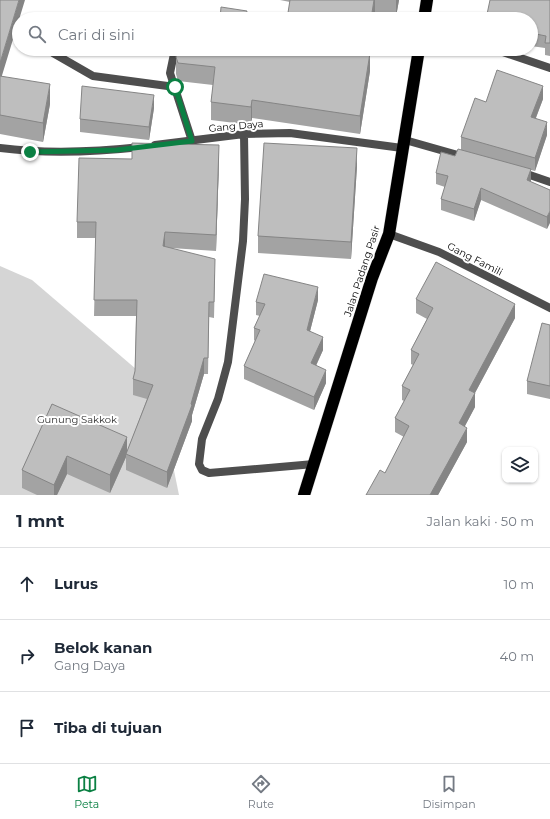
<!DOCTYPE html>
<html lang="id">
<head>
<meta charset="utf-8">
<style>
	:root { --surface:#fff; --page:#f2f2f3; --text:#1f2937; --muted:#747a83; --line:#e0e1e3; --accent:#0b8043 }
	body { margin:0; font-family:Montserrat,sans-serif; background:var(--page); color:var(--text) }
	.controls { position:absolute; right:12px; bottom:12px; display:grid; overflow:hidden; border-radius:8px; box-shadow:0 1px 3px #0004 }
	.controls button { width:36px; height:36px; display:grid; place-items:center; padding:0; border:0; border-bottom:1px solid var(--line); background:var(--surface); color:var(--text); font:20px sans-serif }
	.stop { position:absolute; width:12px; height:12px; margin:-9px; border:3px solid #0b8043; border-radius:50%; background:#fff }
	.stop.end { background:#0b8043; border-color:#fff; box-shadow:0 1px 4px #0008 }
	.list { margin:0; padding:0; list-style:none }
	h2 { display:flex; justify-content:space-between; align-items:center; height:52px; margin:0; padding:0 16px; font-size:17px }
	h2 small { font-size:13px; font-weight:400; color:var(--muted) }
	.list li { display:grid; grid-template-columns:26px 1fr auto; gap:12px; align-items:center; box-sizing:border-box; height:72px; padding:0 16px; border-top:1px solid var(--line) }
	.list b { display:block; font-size:15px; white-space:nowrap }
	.list p { margin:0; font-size:13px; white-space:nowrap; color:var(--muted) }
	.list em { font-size:13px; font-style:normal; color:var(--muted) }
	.icon { flex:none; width:22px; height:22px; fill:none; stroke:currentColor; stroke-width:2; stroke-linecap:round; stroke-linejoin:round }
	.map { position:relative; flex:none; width:550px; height:495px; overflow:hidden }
	.search { position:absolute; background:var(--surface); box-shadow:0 1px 3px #0004; left:12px; right:12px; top:12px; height:44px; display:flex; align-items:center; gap:10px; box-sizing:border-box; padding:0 14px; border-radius:22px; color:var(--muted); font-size:15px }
	.sheet { height:268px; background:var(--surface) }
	nav { display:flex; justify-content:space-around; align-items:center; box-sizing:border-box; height:56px; border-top:1px solid var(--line); background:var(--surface); font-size:11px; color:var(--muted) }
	nav a { display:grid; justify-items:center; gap:2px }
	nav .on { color:var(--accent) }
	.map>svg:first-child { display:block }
	.green { fill:#d5d5d5 }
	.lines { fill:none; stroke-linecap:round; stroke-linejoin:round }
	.highway-casing { stroke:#dbdbdb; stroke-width:13 }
	.lane { stroke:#4e4e4e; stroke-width:8 }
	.street { stroke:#4e4e4e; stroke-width:8 }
	.highway { stroke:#000; stroke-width:12 }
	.wall { fill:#a3a3a3 }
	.shaded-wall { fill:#858585 }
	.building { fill:#bebebe; stroke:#858585 }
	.route { stroke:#0b8043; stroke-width:5 }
	.labels { text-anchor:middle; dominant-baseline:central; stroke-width:4; stroke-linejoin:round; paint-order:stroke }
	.street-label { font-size:10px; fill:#000; stroke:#fff }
	.park-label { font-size:10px; fill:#2c2c2c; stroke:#fff }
</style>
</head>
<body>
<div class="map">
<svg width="550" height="495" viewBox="0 0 550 495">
	<rect width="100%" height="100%" fill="#fff"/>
	<path class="green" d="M 0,266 L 32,280 L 157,387 L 179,495 L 0,495 Z"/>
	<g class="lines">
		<defs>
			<path id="highway" d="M 424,19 L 427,0
				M 304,495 L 372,278 L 389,234 L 419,49"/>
		</defs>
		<use href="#highway" class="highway-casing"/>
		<path class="lane" d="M 175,49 L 170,73 L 192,141
			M 494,49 L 550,68
			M 53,53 L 93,76 L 175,87
			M 405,140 L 465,157
			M 521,172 L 550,182"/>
		<path class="street" d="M 244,134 L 245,199 L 243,241 L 228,362 L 218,399 L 202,439 L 199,464 L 202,470 L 209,473 L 314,464
			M 155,145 L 244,134 L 290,133 L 402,148
			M 0,148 C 46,154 95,152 141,147
			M 389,234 L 439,252 L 550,308"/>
		<use href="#highway" class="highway"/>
	</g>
	<path class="wall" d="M 0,0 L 2,76 L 50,104 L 43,142 L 0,134 Z
		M 280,0 L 399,0 L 396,17 L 375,13 L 374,19 L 287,19 L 290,2 Z
		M 550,0 L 550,56 L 545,55 L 545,48 L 531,46 L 531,19 Z
		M 282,49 L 369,49 L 368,53 L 370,71 L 360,134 L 252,118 L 251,125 L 211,120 L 211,102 L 213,85 L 178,81 L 176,74 L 176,57 L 281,53 Z
		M 543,99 L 536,118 L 547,135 L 535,171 L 531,170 L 531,182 L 550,190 L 547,229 L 481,200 L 474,221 L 441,210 L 441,199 L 445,187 L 436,184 L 436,173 L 455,156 L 461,150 L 461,137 L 486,102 Z
		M 154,108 L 149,140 L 80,132 L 80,119 Z
		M 219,161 L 216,251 L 171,248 L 215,275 L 214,318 L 209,317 L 208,374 L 204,374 L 192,415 L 192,421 L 167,488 L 126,470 L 126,457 L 110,493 L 67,474 L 57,495 L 37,495 L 22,488 L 22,470 L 52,404 L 127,452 L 147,399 L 133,395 L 133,379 L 135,371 L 136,316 L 94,316 L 96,238 L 77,238 L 77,222 Z
		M 357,166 L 351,259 L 258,253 L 258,236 Z
		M 416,299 L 515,318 L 475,393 L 475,407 L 465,426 L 467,442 L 438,495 L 366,495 L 385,473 L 404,437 L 395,432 L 395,418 L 404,401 L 402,400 L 402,386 L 413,365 L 411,364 L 411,350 L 427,319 L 416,313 Z
		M 318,300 L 310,331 L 323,350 L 316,366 L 326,383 L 314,410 L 244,379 L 244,366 L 255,341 L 254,340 L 254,328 L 260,316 L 256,315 L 256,302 Z
		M 550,325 L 550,399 L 527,394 L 527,381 Z"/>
	<path class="shaded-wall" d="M 19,0 L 25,0 L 0,82 L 0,63 Z
		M 374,0 L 375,0 L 375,13 L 374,19 L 371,19 Z
		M 396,0 L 399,0 L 396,17 Z
		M 365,49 L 369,49 L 365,70 Z
		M 370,53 L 370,71 L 360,134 L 360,116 Z
		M 50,84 L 50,104 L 43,142 L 43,123 Z
		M 543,86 L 543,99 L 531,130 L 531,117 Z
		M 154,95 L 154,108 L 149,140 L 149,127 Z
		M 252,100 L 252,118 L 251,125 L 251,107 Z
		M 547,122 L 547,135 L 535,171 L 535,158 Z
		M 219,145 L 219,161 L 216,251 L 216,235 Z
		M 357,148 L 357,166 L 351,259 L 351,242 Z
		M 531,169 L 531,181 L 527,192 L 527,180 Z
		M 481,188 L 481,200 L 474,221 L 474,209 Z
		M 550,211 L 550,223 L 547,229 L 547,217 Z
		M 165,232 L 165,247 L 163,246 Z
		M 318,287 L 318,300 L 307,343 L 307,330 Z
		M 515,304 L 515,318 L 469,404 L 469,390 Z
		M 323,337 L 323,350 L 311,376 L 311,363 Z
		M 204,358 L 204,374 L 192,415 L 192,421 L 167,488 L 167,472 L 191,404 Z
		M 326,370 L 326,383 L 314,410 L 314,397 Z
		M 475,393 L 475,407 L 459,437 L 459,423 Z
		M 467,428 L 467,442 L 438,495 L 430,495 Z
		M 127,437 L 127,455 L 126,454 L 126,457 L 110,493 L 110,475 Z
		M 67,456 L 67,474 L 57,495 L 54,495 L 54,485 Z"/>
	<path class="building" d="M 0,0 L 19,0 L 0,63 Z
		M 290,0 L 374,0 L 371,19 L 287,19 Z
		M 490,0 L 550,0 L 550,43 L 545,43 L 546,36 L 531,33 L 531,19 L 486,19 Z
		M 221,7 L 247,11 L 245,19 L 220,19 Z
		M 178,49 L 244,49 L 281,53 L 282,49 L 365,49 L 365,52 L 370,53 L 360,116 L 252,100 L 251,107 L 211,102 L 215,67 L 178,63 L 176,57 Z
		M 497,70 L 543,86 L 531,117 L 547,122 L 535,158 L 461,137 L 475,98 L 486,102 Z
		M 0,76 L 50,84 L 43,123 L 0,115 Z
		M 82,86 L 154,95 L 149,127 L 80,119 Z
		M 132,143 L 219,145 L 216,235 L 165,232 L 163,246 L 215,259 L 214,302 L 209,302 L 208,358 L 204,358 L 191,404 L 192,405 L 167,472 L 126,454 L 153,385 L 133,379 L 135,371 L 137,300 L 94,300 L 96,222 L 77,222 L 79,158 L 132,159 Z
		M 264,143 L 357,148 L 351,242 L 258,236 Z
		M 458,149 L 531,169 L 527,180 L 550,190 L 550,211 L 547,217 L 481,188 L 474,209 L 441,199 L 448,176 L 436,173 L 441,152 L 455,156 Z
		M 436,262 L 515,304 L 469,390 L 475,393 L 459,423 L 467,428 L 430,495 L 366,495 L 380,470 L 385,473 L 409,426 L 395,418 L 410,390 L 402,386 L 419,354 L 411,350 L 433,308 L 416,299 Z
		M 264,274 L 318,287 L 307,330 L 323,337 L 311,363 L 326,370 L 314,397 L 244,366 L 260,330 L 254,328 L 265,304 L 256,302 Z
		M 542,323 L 550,325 L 550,386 L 527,381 Z
		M 52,404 L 127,437 L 110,475 L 67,456 L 54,485 L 22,470 Z"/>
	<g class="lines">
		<path class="route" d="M 30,152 L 117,150 L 192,141 L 175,87"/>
	</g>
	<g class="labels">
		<g class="street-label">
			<text transform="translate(236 126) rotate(-5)">Gang Daya</text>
			<text transform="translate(475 259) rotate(27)">Gang Famili</text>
			<text transform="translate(362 271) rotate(-72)">Jalan Padang Pasir</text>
		</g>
		<g class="park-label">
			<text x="77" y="419">Gunung Sakkok</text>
		</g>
	</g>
</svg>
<div class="controls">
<button><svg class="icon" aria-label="layers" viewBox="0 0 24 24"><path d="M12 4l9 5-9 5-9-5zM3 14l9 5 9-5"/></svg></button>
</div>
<div class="stop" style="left:175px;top:87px"></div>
<div class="stop end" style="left:30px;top:152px"></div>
<div class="search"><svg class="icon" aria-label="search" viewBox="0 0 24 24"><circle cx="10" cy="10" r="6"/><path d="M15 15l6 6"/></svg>Cari di sini</div>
</div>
<section class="sheet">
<h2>1 mnt<small>Jalan kaki · 50 m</small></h2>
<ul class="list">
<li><svg class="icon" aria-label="ahead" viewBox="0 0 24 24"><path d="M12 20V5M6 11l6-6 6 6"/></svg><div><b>Lurus</b></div><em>10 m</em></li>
<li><svg class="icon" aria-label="right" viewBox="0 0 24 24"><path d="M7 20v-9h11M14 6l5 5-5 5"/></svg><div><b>Belok kanan</b><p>Gang Daya</p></div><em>40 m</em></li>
<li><svg class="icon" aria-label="arrive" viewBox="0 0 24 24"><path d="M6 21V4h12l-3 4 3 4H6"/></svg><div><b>Tiba di tujuan</b></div></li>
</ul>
</section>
<nav>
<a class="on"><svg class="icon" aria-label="map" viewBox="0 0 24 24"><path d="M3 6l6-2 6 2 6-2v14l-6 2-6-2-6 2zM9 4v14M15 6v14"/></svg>Peta</a>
<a><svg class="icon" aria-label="directions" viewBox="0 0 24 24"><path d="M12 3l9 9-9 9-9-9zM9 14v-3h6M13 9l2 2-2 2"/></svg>Rute</a>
<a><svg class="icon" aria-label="saved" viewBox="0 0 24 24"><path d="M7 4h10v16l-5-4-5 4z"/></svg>Disimpan</a>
</nav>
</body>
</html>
